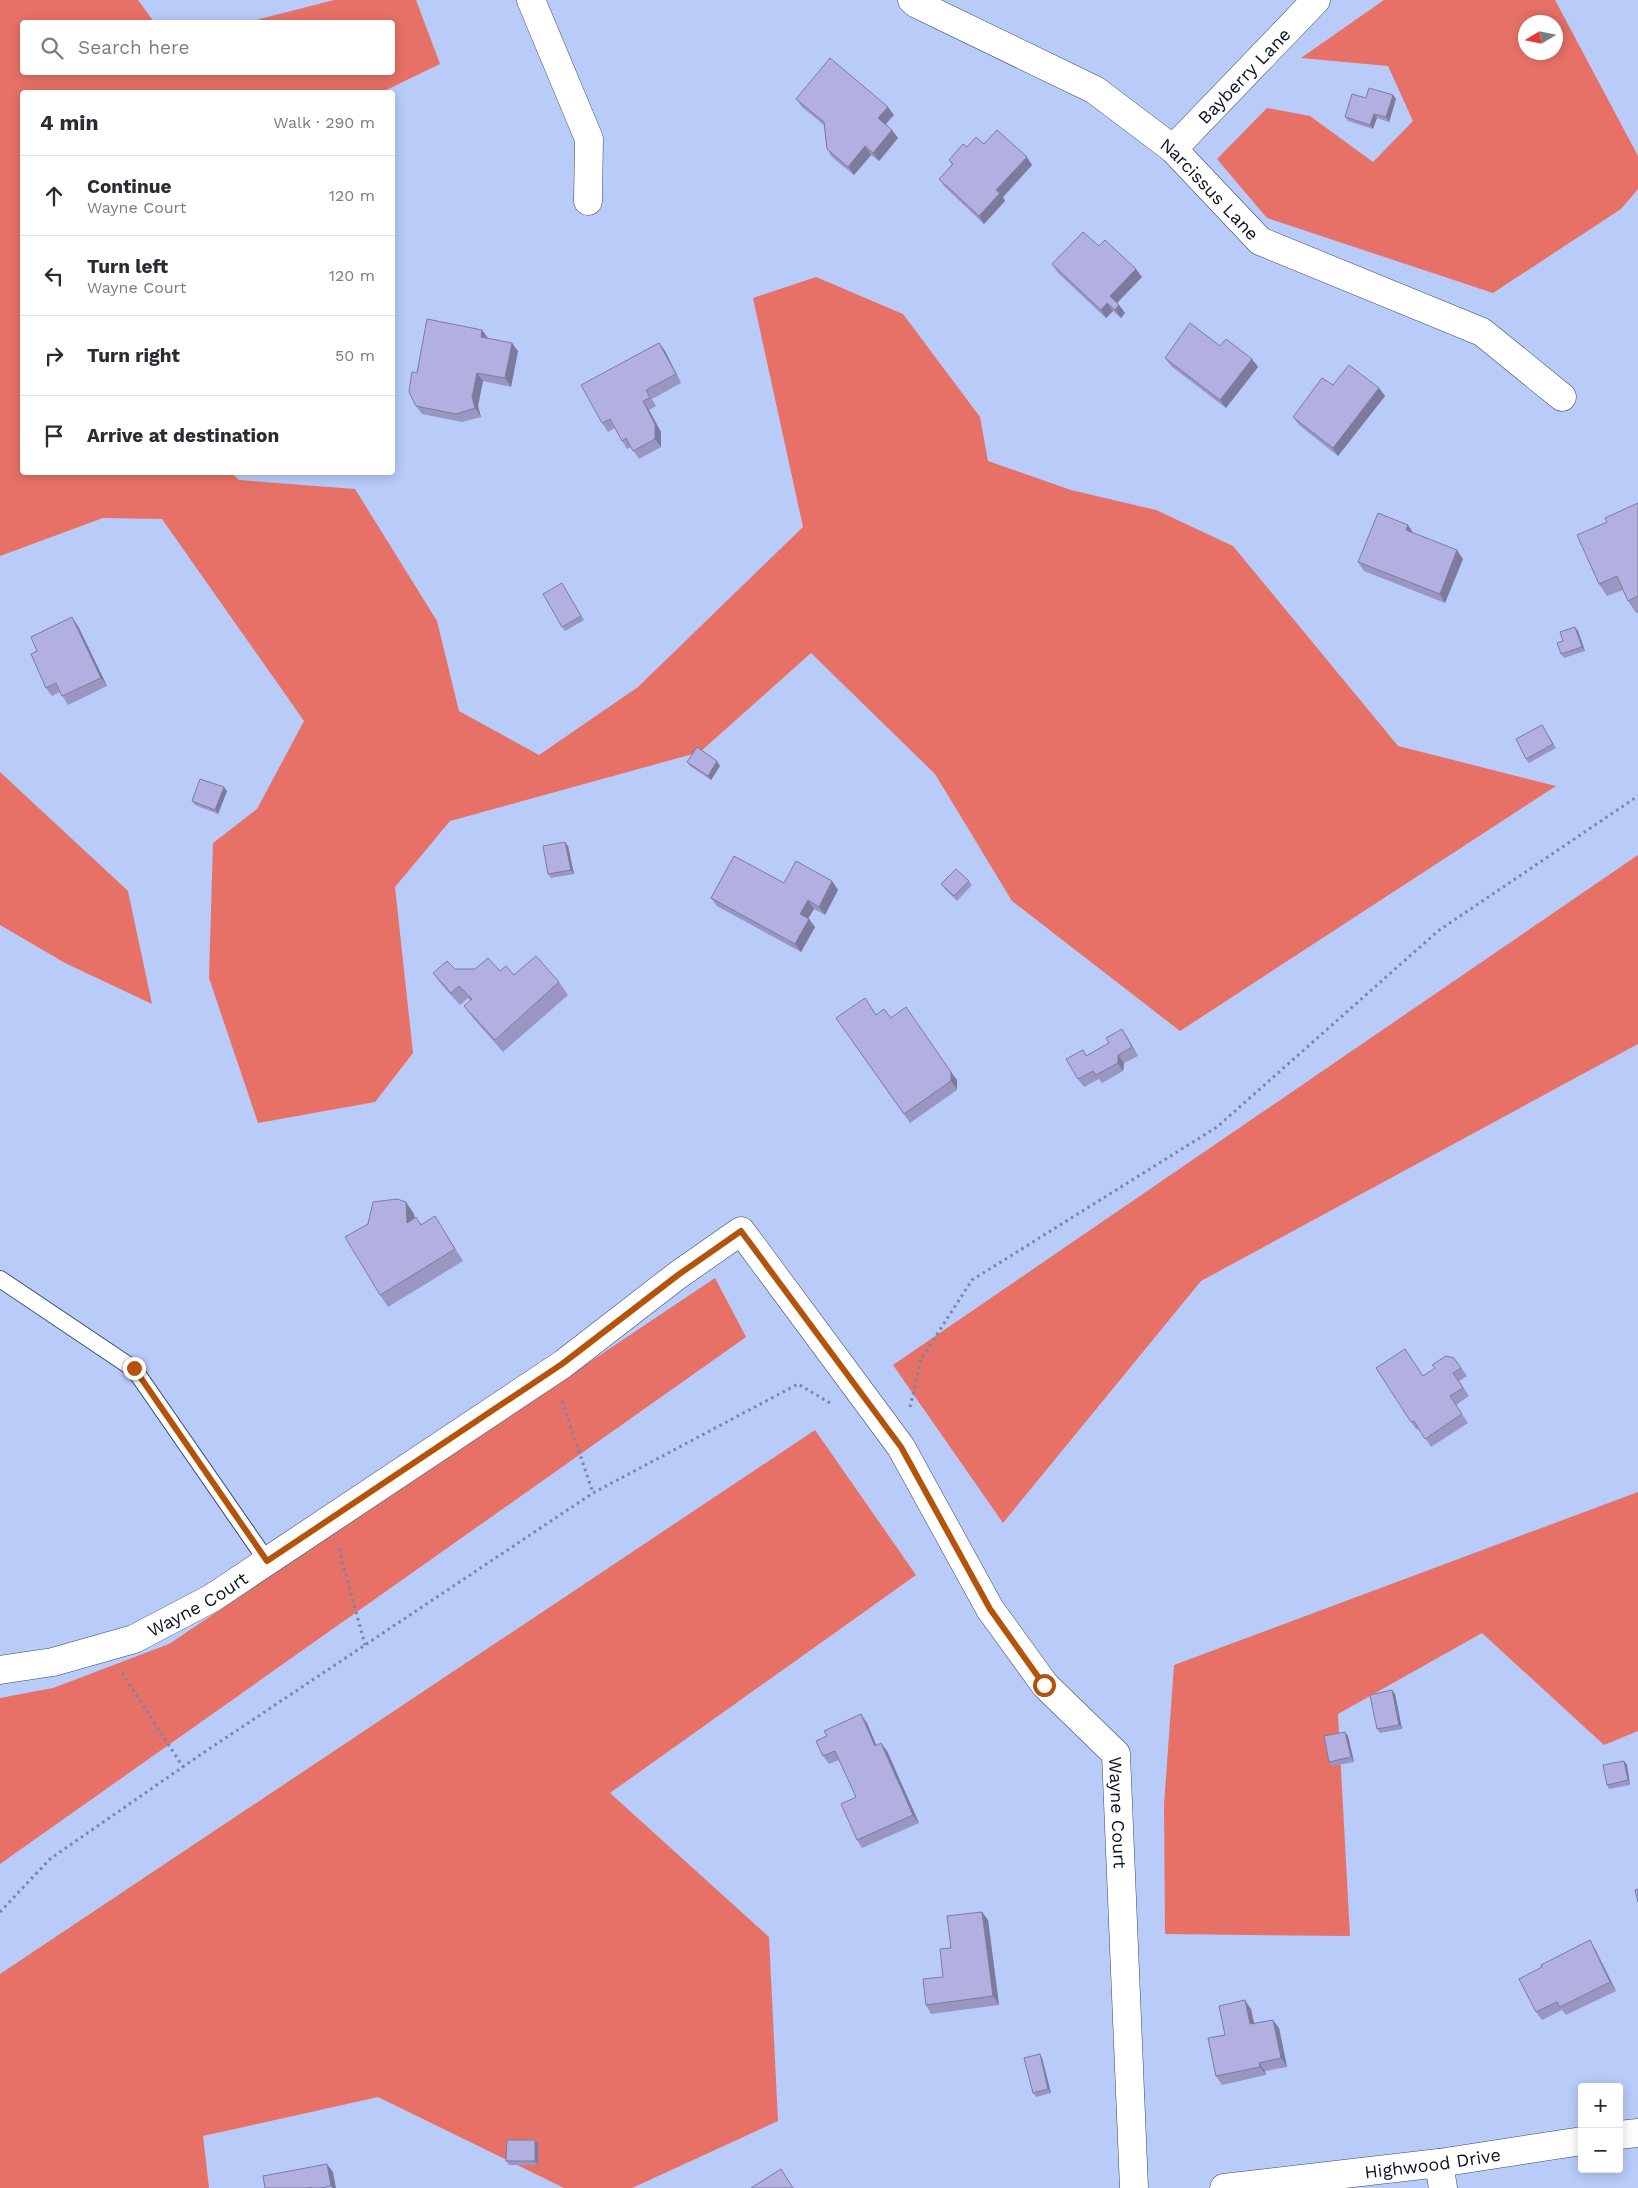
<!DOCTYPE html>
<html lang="en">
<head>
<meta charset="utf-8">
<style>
	:root { --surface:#fff; --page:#f7f7f7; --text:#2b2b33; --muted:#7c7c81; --line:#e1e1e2 }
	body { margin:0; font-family:"Work Sans",sans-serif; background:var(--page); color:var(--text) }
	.controls { position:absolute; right:15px; bottom:15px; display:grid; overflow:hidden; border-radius:5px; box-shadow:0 2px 12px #0003 }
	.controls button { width:45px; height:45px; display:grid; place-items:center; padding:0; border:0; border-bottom:1px solid var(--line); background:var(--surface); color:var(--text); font:25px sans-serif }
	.compass { position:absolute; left:1518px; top:15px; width:45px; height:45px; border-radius:50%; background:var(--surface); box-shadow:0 2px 12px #0003; rotate:260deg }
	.stop { position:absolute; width:15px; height:15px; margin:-11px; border:4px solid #b45309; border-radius:50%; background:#fff }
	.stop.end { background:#b45309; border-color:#fff; box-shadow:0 1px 5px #0008 }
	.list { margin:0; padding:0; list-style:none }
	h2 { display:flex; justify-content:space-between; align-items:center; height:65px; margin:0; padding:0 20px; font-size:21px }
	h2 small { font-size:16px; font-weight:400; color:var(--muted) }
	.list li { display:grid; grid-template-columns:32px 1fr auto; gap:15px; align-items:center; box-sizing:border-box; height:80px; padding:0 20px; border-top:1px solid var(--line) }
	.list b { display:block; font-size:19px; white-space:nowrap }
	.list p { margin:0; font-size:16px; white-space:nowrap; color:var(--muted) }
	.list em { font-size:16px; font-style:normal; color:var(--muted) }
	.icon { flex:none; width:28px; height:28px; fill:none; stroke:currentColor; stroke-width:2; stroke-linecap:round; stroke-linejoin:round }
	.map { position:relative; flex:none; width:1638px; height:2188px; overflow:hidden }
	.search { position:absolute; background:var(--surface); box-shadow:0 2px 12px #0003; left:20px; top:20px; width:375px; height:55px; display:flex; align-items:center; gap:12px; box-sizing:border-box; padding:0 18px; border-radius:5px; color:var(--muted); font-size:19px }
	.panel { position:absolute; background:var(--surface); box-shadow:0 2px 12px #0003; left:20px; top:90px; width:375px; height:385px; border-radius:5px }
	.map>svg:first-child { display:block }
	.green { fill:#e77167; fill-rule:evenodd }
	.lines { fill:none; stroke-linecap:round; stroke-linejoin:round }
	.service-casing { stroke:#38486e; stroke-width:18 }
	.minor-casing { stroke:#38486e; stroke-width:29 }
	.path { stroke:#7785a8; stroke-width:3; stroke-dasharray:2.5 4; stroke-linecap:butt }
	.service { stroke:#fff; stroke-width:16 }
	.minor { stroke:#fff; stroke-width:28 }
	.wall { fill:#9997c1 }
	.shaded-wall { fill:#7d7b9d }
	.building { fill:#b2b0e0; stroke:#7d7b9d }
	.route { stroke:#b45309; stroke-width:6 }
	.labels { text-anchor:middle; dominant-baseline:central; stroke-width:4.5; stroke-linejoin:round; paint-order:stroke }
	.street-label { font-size:18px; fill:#0b1121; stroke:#b8cbf9 }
</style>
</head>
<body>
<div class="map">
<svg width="1638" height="2188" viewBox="0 0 1638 2188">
	<rect width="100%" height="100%" fill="#b8cbf9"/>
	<path class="green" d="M 0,0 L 138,0 L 154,22 L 22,22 L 22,72 L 392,72 L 392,22 L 248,22 L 334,0 L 416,0 L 440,64 L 382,92 L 22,92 L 22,472 L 231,473 L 239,480 L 355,489 L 437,621 L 459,711 L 539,755 L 638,687 L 803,527 L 753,298 L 816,277 L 903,314 L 980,417 L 988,461 L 1071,490 L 1156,510 L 1233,546 L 1398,746 L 1556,786 L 1180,1031 L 1012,901 L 935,774 L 811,653 L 700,752 L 450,821 L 395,887 L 413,1053 L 375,1102 L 258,1123 L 209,978 L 213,843 L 257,809 L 304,721 L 162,519 L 103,518 L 0,556 Z
		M 1384,0 L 1555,0 L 1638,156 L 1638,189 L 1621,209 L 1493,293 L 1267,218 L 1217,159 L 1267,108 L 1310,116 L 1373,162 L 1413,121 L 1388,66 L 1301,58 ZM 1526,22 L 1556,22 L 1556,52 L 1526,52 Z
		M 0,772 L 128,891 L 152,1004 L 65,963 L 0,925 Z
		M 1638,855 L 1638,1044 L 1201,1281 L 1003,1523 L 893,1365 Z
		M 715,1278 L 746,1337 L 0,1864 L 0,1698 L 53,1688 L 169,1644 Z
		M 815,1430 L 916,1575 L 610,1793 L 769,1937 L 778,2121 L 632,2188 L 564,2188 L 378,2097 L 203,2136 L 209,2188 L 0,2188 L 0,1974 Z
		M 1638,1492 L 1638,1731 L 1604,1745 L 1482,1633 L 1338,1714 L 1350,1936 L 1165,1934 L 1164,1805 L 1174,1665 Z"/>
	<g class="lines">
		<defs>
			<path id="service" d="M 0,1279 L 134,1369 L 267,1561"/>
			<g id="minor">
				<path d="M 531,0 L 589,139 L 588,201"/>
				<path id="s1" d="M 912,0 L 917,4 L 1095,90 L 1173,149 L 1260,241 L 1482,332 L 1562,397"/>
				<path id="s2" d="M 1173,149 L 1316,0"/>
				<path id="s3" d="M 0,1670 L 53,1662 L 134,1639 L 212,1598 L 563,1364 L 678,1275 L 741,1231 L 901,1447 L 990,1609 L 1045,1685 L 1116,1754 L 1134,2188"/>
				<path d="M 1619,2135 L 1638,2133"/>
				<path d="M 1439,2163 L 1443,2188"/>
				<path id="s4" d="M 1224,2188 L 1439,2163 L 1582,2141"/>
			</g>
		</defs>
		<use href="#service" class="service-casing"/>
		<use href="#minor" class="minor-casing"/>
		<path class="path" d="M 562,1401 L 593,1493
			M 910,1407 L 921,1359 L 972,1280 L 1217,1127 L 1438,931 L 1638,796
			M 339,1549 L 365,1645
			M 122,1673 L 183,1767
			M 0,1912 L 50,1859 L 200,1755 L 593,1493 L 798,1384 L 830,1403"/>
		<use href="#service" class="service"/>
		<use href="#minor" class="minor"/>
	</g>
	<path class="wall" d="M 1393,95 L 1396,99 L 1389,122 L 1377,118 L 1373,129 L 1348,121 L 1345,117 L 1366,98 Z
		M 796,99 L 894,115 L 886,124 L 898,138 L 879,161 L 871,155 L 854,175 L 832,157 L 827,149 L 824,125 L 802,107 Z
		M 984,144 L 1032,165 L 1003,197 L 1005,201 L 984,224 L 945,187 L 939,179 L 952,165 L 949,160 L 967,147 Z
		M 1099,246 L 1142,277 L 1117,303 L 1125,313 L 1121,318 L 1113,311 L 1106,318 L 1058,273 L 1052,264 Z
		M 482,330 L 488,338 L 518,351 L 511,387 L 483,381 L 478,406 L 481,417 L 462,422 L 422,414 L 416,406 L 417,373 Z
		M 659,343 L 665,351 L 681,383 L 652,399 L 656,406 L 649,410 L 661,432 L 661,447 L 639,459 L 631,447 L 627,449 L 622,441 L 615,428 L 608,432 L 602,423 Z
		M 1220,346 L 1252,359 L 1258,367 L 1226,408 L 1171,366 L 1165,358 Z
		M 1333,385 L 1379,388 L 1385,396 L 1338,456 L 1299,425 L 1293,417 Z
		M 1638,503 L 1638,613 L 1636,613 L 1628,601 L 1623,590 L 1607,596 L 1599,584 L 1607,522 Z
		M 1463,559 L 1445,603 L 1364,571 L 1358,562 Z
		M 564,587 L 584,620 L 565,631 L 562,627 Z
		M 78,626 L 107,686 L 68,705 L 60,692 L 52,696 L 46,688 L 37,651 Z
		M 1578,631 L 1585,651 L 1564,658 L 1561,654 L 1563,641 Z
		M 1542,725 L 1556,748 L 1529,763 L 1526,759 Z
		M 687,762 L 720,766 L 711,780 L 690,766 Z
		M 227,791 L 218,814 L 195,805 L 192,801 Z
		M 565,842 L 568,846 L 574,874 L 551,878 L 548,874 Z
		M 832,881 L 838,890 L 825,915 L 814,909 L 808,919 L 815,927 L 801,952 L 717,906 L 711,898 L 784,883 Z
		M 969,881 L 972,885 L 957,901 L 944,888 L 941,884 Z
		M 455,969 L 500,971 L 514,975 L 559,982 L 568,995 L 503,1052 L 473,1018 L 464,1006 L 471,1001 L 468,998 L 460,1005 L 442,985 L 433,973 Z
		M 876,1015 L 957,1080 L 957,1090 L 910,1123 L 836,1018 Z
		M 1127,1037 L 1138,1056 L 1124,1063 L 1123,1071 L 1102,1083 L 1099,1079 L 1084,1087 L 1078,1079 L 1087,1056 Z
		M 414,1214 L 415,1218 L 422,1225 L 443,1229 L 463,1261 L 388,1307 L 380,1295 Z
		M 1454,1358 L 1467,1376 L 1459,1381 L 1469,1396 L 1456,1405 L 1468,1423 L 1431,1447 L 1419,1429 L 1417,1430 L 1411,1422 L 1424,1376 Z
		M 1392,1690 L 1395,1694 L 1402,1729 L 1380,1733 L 1377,1729 Z
		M 867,1723 L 876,1745 L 887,1751 L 919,1823 L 862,1848 L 857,1840 L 856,1797 L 839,1760 L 829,1764 L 823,1756 Z
		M 1345,1732 L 1348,1736 L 1354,1762 L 1332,1766 L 1329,1762 Z
		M 1624,1761 L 1627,1765 L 1630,1785 L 1609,1789 L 1607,1785 Z
		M 982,1912 L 988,1920 L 999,2005 L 931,2014 L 926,2005 L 943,1977 L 951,1948 Z
		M 1595,1949 L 1616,1991 L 1566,2015 L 1562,2010 L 1542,2020 L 1536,2012 Z
		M 1251,2009 L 1254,2023 L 1279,2028 L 1287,2067 L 1265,2071 L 1266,2075 L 1222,2085 L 1216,2076 Z
		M 1042,2058 L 1051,2093 L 1036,2097 L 1033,2093 Z
		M 538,2144 L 538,2165 L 509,2165 L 506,2161 Z"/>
	<path class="shaded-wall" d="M 1393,95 L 1396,99 L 1389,122 L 1386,117 Z
		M 888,107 L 894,115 L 884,126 L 878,118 Z
		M 1374,114 L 1377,118 L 1373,129 L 1370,125 Z
		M 892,130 L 898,138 L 879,161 L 873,153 Z
		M 865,146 L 871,155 L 854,175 L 848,167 Z
		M 1027,157 L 1032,165 L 1003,197 L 1005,201 L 984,224 L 979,216 L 996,190 Z
		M 1136,269 L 1142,277 L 1116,304 L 1110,296 Z
		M 1107,303 L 1113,311 L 1106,318 L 1101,310 Z
		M 1119,305 L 1125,313 L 1121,318 L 1115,310 Z
		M 482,330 L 488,338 L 481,337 Z
		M 512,343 L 518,351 L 511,387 L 505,378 Z
		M 659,343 L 665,351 L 681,383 L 676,374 Z
		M 1252,359 L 1258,367 L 1226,408 L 1220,400 Z
		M 477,373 L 483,381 L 478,406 L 481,417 L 475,408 L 472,397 Z
		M 1379,388 L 1385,396 L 1338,456 L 1333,448 Z
		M 643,401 L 649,410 L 661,432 L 661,447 L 655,439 Z
		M 1408,525 L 1414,534 L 1406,530 Z
		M 1457,550 L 1463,559 L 1445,603 L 1440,594 Z
		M 72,617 L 78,626 L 107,686 L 101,678 Z
		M 1575,627 L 1578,631 L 1585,651 L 1582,647 Z
		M 717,761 L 720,766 L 711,780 L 708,776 Z
		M 224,787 L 227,791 L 218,814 L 215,810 Z
		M 565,842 L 568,846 L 574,874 L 571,870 Z
		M 832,881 L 838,890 L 825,915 L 819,907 Z
		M 808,900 L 814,909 L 806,922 L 800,914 Z
		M 809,919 L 815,927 L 801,952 L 795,944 Z
		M 1122,1029 L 1127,1037 L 1138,1056 L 1132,1047 Z
		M 1118,1055 L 1124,1063 L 1123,1071 L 1118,1063 Z
		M 951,1072 L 957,1080 L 957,1090 L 951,1081 Z
		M 406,1202 L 414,1214 L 415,1235 L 407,1223 Z
		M 1392,1690 L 1395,1694 L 1402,1729 L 1399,1725 Z
		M 861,1714 L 867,1723 L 880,1754 L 875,1746 Z
		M 1345,1732 L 1348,1736 L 1354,1762 L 1351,1757 Z
		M 881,1743 L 887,1751 L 919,1823 L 913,1815 Z
		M 1624,1761 L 1627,1765 L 1630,1785 L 1628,1780 Z
		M 982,1912 L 988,1920 L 999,2005 L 993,1996 Z
		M 1590,1940 L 1595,1949 L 1616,1991 L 1610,1982 Z
		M 1245,2000 L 1251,2009 L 1256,2032 L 1250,2024 Z
		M 1273,2020 L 1279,2028 L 1287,2067 L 1281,2058 Z
		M 1040,2054 L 1042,2058 L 1051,2093 L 1048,2089 Z
		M 1259,2063 L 1265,2071 L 1266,2075 L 1260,2067 Z
		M 535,2140 L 538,2144 L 538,2165 L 535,2161 Z
		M 327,2164 L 333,2172 L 336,2188 L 332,2188 L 331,2186 Z"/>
	<path class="building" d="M 830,58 L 888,107 L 878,118 L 892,130 L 873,153 L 865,146 L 848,167 L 827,149 L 824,122 L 796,99 Z
		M 1369,88 L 1393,95 L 1386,117 L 1374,114 L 1370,125 L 1345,117 L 1352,94 L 1366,98 Z
		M 997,130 L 1027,157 L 996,190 L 1000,193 L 979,216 L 939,179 L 953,164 L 949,160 L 963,144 L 967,147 L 976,137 L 984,144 Z
		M 1083,232 L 1099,246 L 1105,240 L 1136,269 L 1110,296 L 1119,305 L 1115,310 L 1107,303 L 1101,310 L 1052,264 Z
		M 427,319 L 482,330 L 481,337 L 512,343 L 505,378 L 477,373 L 472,397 L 475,408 L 456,414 L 416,406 L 409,392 L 412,372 L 417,373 Z
		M 1190,323 L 1220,346 L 1226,339 L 1252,359 L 1220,400 L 1165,358 Z
		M 659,343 L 676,374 L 646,390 L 650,398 L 643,401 L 655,424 L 655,439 L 633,451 L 626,438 L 622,441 L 610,419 L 602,423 L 581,385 Z
		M 1349,365 L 1379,388 L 1333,448 L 1293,417 L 1322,378 L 1333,385 Z
		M 1638,503 L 1638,596 L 1628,601 L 1617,576 L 1599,584 L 1577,535 L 1607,522 L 1605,518 Z
		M 1378,513 L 1408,525 L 1406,530 L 1457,550 L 1440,594 L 1358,562 Z
		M 562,583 L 581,616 L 562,627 L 543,594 Z
		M 72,617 L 101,678 L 62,696 L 56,683 L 46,688 L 31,654 L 37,651 L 31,637 Z
		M 1575,627 L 1582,647 L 1561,654 L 1557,643 L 1563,641 L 1560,632 Z
		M 1542,725 L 1553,744 L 1526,759 L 1516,739 Z
		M 697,747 L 717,761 L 708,776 L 687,762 Z
		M 200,779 L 224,787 L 215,810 L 192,801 Z
		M 565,842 L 571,870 L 548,874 L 543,846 Z
		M 734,856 L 784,883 L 796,861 L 832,881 L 819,907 L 808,900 L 800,914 L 809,919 L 795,944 L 711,898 Z
		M 956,869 L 969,881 L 954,896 L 941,884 Z
		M 536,956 L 559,982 L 495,1040 L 464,1006 L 472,999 L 459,986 L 451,993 L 433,973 L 447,961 L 455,969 L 475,969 L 488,958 L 500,971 L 506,966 L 514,975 Z
		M 865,998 L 876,1015 L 884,1009 L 891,1018 L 906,1007 L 951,1072 L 951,1081 L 904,1114 L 836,1018 Z
		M 1122,1029 L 1132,1047 L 1118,1055 L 1118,1063 L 1096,1075 L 1093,1071 L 1078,1079 L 1066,1059 L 1083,1050 L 1086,1056 L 1109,1043 L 1106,1038 Z
		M 397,1199 L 406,1202 L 407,1223 L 416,1217 L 421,1225 L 435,1216 L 455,1249 L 380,1295 L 345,1237 L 368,1224 L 373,1202 Z
		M 1405,1349 L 1423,1376 L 1435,1368 L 1432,1365 L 1446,1356 L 1454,1358 L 1461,1368 L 1453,1373 L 1463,1388 L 1450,1396 L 1462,1414 L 1425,1439 L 1414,1421 L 1411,1422 L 1376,1368 Z
		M 1392,1690 L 1399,1725 L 1377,1729 L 1370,1695 Z
		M 861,1714 L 875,1746 L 881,1743 L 913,1815 L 857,1840 L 841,1804 L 856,1797 L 835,1751 L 823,1756 L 816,1741 L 827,1736 L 824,1731 Z
		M 1345,1732 L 1351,1757 L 1329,1762 L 1324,1736 Z
		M 1624,1761 L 1628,1780 L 1607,1785 L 1603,1765 Z
		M 1638,1889 L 1638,1902 L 1635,1890 Z
		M 982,1912 L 993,1996 L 926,2005 L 923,1979 L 943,1977 L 940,1949 L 951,1948 L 947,1916 Z
		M 1590,1940 L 1610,1982 L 1560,2007 L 1557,2002 L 1536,2012 L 1519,1979 L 1542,1967 L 1541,1965 Z
		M 1245,2000 L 1250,2024 L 1273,2020 L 1281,2058 L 1259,2063 L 1260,2067 L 1216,2076 L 1208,2038 L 1225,2035 L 1219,2006 Z
		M 1040,2054 L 1048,2089 L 1033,2093 L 1024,2058 Z
		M 507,2140 L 535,2140 L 535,2161 L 506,2161 Z
		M 327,2164 L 331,2186 L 321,2188 L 312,2188 L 311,2187 L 307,2188 L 265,2188 L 263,2176 Z
		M 781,2169 L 793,2188 L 751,2188 Z"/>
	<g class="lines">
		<path class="route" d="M 134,1368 L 267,1561 L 562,1364 L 678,1275 L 741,1231 L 901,1447 L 990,1609 L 1044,1685"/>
	</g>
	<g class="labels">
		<g class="street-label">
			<text stroke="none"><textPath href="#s2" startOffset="102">Bayberry Lane</textPath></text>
			<text stroke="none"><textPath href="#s1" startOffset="356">Narcissus Lane</textPath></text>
			<text stroke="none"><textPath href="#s3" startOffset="210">Wayne Court</textPath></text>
			<text stroke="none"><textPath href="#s3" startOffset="1575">Wayne Court</textPath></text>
			<text stroke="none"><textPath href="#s4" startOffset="210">Highwood Drive</textPath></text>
		</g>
	</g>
</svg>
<div class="controls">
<button>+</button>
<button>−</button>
</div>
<svg class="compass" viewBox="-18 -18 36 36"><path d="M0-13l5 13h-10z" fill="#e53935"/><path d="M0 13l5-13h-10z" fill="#7c7c81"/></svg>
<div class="stop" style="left:1044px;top:1685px"></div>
<div class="stop end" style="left:134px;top:1368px"></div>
<div class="search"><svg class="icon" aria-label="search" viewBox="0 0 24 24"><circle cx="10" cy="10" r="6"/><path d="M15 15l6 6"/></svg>Search here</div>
<section class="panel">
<h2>4 min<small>Walk · 290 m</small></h2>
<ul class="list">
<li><svg class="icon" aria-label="ahead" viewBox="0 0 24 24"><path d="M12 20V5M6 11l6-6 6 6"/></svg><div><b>Continue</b><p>Wayne Court</p></div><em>120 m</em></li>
<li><svg class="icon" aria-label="left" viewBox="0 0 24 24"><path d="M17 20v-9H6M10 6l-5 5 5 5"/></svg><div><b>Turn left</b><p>Wayne Court</p></div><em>120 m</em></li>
<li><svg class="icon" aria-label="right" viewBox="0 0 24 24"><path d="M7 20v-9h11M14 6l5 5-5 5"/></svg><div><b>Turn right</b></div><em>50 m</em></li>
<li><svg class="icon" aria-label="arrive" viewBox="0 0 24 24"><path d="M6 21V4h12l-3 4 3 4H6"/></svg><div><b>Arrive at destination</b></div></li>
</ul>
</section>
</div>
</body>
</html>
